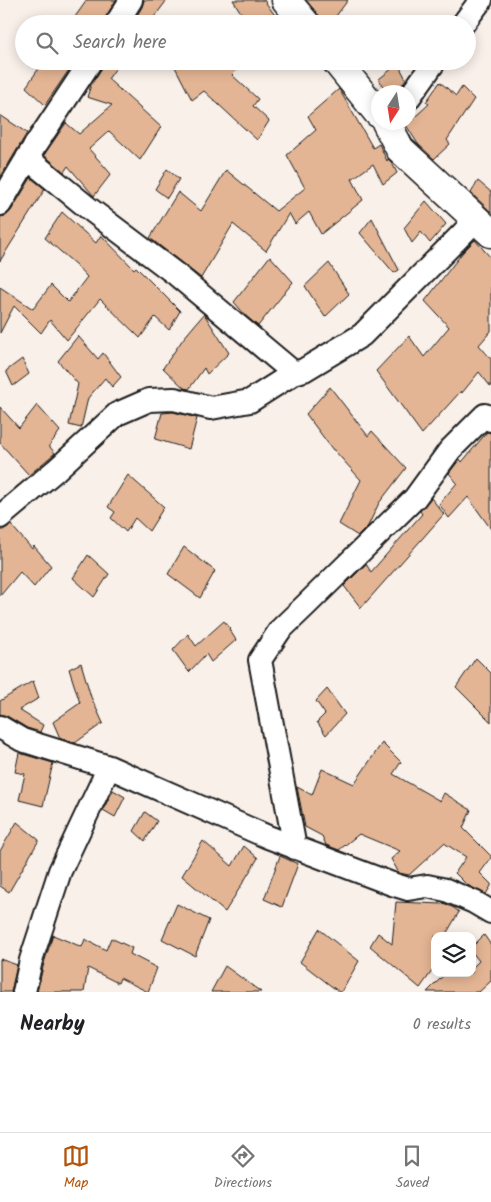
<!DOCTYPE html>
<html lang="en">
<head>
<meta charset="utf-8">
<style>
	:root { --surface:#fff; --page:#f2f2f2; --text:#202124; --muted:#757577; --line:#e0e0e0; --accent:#b45309 }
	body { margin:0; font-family:Kalam,sans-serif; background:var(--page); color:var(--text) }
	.controls { position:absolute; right:15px; bottom:15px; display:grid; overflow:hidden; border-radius:10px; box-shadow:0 2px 12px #0003 }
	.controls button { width:45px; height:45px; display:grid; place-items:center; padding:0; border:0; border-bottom:1px solid var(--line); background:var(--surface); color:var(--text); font:25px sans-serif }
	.compass { position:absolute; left:371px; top:85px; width:45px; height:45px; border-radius:50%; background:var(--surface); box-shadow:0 2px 12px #0003; rotate:192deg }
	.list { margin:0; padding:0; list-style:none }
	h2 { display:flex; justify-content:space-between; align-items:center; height:65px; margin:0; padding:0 20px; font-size:21px }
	h2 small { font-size:16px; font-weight:400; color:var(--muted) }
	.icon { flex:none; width:28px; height:28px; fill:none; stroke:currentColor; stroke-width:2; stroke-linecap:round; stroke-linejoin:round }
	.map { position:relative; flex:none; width:491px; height:992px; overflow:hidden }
	.search { position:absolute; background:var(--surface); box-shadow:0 2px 12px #0003; left:15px; right:15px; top:15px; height:55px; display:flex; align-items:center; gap:12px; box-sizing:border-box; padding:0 18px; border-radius:28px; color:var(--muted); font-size:19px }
	.sheet { height:140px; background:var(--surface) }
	nav { display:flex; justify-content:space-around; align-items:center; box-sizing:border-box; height:70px; border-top:1px solid var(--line); background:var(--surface); font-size:14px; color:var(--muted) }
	nav a { display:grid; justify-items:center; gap:2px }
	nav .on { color:var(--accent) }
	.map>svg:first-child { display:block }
	.building { fill:#e3b594; stroke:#1c1c1c }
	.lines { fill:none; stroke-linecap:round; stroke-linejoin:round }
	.minor-casing { stroke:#1c1c1c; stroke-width:26 }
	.major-casing { stroke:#1c1c1c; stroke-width:31 }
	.minor { stroke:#fff; stroke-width:22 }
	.major { stroke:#fff; stroke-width:28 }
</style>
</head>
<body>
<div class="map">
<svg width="491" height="992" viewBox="0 0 491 992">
	<rect width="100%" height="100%" fill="#f9f0ea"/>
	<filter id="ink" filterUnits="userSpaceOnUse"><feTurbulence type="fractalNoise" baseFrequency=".02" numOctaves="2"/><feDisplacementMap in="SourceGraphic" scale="10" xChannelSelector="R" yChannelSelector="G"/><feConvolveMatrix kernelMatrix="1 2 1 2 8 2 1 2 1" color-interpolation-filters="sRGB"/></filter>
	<g filter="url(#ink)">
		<path class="building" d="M 87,0 L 116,0 L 102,24 L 70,24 Z
			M 144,0 L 167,0 L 149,24 L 132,24 L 142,7 Z
			M 233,0 L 264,0 L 281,24 L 248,24 Z
			M 306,0 L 348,0 L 330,24 L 326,24 Z
			M 44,61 L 75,61 L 45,105 L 26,87 Z
			M 104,61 L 121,61 L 108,79 L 161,127 L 140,160 L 109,131 L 89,149 L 111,174 L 94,196 L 68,166 L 64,172 L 44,155 L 66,123 L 79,134 L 112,105 L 87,97 L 91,85 L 102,68 Z
			M 172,61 L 245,61 L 232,75 L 258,99 L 253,106 L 269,121 L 257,140 L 204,91 L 192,100 Z
			M 398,64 L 406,79 L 397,92 L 386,92 L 379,79 Z
			M 440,82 L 456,96 L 462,87 L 474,99 L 447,140 L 450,144 L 434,159 L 418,144 L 406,125 L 429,104 L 426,102 Z
			M 339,89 L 373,148 L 379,144 L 387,161 L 388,159 L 392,163 L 397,173 L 383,184 L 373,164 L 352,179 L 363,200 L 321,234 L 309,212 L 295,224 L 289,213 L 266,251 L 233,224 L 201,278 L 150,238 L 178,192 L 201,211 L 226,170 L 276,211 L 305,188 L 287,155 L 316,130 L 308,116 Z
			M 0,115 L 27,133 L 0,178 Z
			M 167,169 L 179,179 L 167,198 L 155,189 Z
			M 31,178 L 45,189 L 0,261 L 0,217 L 6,216 L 11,211 Z
			M 478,181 L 491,192 L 491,212 L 471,193 Z
			M 426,201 L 446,224 L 430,243 L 421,232 L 412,243 L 404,228 Z
			M 62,212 L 96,243 L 101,235 L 134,269 L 136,267 L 180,311 L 169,330 L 155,317 L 140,338 L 100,299 L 67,340 L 50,320 L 41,333 L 14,306 L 0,333 L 0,287 L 33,309 L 51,285 L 68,302 L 87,277 L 76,265 L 45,238 Z
			M 372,218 L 399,270 L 394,273 L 360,233 Z
			M 475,240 L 491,258 L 491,331 L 479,345 L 491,359 L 491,387 L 479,372 L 462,393 L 461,391 L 422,434 L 376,371 L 409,336 L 424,357 L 449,327 L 425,301 L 463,252 Z
			M 270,256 L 293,282 L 258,326 L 246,316 L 234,302 Z
			M 329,263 L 349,294 L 325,317 L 305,286 Z
			M 204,314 L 229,353 L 207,374 L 204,368 L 189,389 L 184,388 L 163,368 L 183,339 Z
			M 78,336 L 98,359 L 103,353 L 121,377 L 112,387 L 105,378 L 88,398 L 81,428 L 69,425 L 78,384 L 58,361 Z
			M 22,359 L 29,374 L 13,386 L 6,371 Z
			M 330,387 L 368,436 L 372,431 L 406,468 L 379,503 L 368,526 L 358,536 L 339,524 L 361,480 L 334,450 L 333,450 L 306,414 Z
			M 37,405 L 60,431 L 49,446 L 55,453 L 29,475 L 0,443 L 0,407 L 19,428 Z
			M 173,412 L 197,418 L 189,449 L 155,439 L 162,413 Z
			M 487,432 L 491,433 L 491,529 L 468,497 L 449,518 L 439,504 L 457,483 L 449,473 L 460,459 L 462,462 Z
			M 128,475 L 164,507 L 149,531 L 135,518 L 126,532 L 111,518 L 115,512 L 108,507 Z
			M 431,498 L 444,514 L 361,608 L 344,586 L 366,564 L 371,572 L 422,514 L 420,511 Z
			M 11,525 L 32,549 L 34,546 L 51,566 L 34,587 L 20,572 L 0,596 L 0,530 L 3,530 Z
			M 184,547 L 215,571 L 200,598 L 168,574 Z
			M 88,555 L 109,574 L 94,597 L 73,578 Z
			M 224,621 L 230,628 L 229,629 L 236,640 L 211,662 L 206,654 L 189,672 L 173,650 L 188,634 L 196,646 Z
			M 476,658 L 491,673 L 491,722 L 456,687 Z
			M 81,663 L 91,697 L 103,723 L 75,743 L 60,738 L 53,722 L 80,703 L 69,669 Z
			M 33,681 L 39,698 L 19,710 L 43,725 L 40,732 L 27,728 L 7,716 L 0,714 L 0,701 Z
			M 327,689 L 345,714 L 326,735 L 317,722 L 325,714 L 316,701 Z
			M 382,743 L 401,762 L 393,774 L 440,801 L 444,793 L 471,810 L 463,828 L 491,856 L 491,858 L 480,873 L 491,884 L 491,886 L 486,894 L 467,885 L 455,873 L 466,857 L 444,843 L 409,875 L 399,873 L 391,859 L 400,851 L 359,834 L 339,850 L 326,845 L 322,836 L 305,827 L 297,787 L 312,795 L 322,769 L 354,784 Z
			M 19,753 L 53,763 L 43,806 L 19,800 L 25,774 L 15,772 Z
			M 113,790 L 125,797 L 115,817 L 103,810 Z
			M 145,812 L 157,821 L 145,841 L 134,831 Z
			M 17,822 L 39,840 L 9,892 L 0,886 L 0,851 Z
			M 203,841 L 232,866 L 244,846 L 258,858 L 225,912 L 182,876 Z
			M 280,856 L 298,864 L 282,907 L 264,899 Z
			M 396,902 L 442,904 L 443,903 L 454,908 L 459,912 L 445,936 L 435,936 L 435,967 L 420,988 L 370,946 L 378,933 L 392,944 Z
			M 177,904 L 209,920 L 195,956 L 162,939 Z
			M 319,929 L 359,961 L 341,992 L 339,992 L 300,962 Z
			M 53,935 L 82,947 L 85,939 L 106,950 L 111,938 L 132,948 L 130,954 L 157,968 L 148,992 L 120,978 L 118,983 L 88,968 L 84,992 L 37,992 L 44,963 Z
			M 484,935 L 491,945 L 491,981 L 479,992 L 427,992 L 446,973 L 472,973 L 472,968 L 479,961 L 472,952 L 472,947 Z
			M 0,959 L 17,965 L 11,992 L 0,992 Z
			M 225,966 L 261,992 L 211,992 Z"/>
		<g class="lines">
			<defs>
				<path id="minor" d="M 116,24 L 131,0
					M 463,24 L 481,0
					M 408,99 L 435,61
					M 27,158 L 87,207 L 177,275 L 294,373
					M 0,204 L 34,147 L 91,61
					M 0,517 L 56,470 L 117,414 L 149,400 L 174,399 L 211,408 L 250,401 L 294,373 L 304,370 L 362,335 L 476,220
					M 0,727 L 22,740 L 109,767 L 268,837 L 392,884 L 408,889 L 427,886 L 446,890 L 474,902 L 491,912
					M 295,848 L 260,660 L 280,630 L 307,604 L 415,498 L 450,450 L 485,415 L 491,420
					M 24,992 L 31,960 L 60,871 L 109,767"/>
				<path id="major" d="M 286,0 L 306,24
					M 336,61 L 378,113
					M 386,122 L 400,149 L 491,233"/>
			</defs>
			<use href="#minor" class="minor-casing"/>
			<use href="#major" class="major-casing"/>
			<use href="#minor" class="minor"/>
			<use href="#major" class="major"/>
		</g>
	</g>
</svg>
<div class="controls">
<button><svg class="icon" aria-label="layers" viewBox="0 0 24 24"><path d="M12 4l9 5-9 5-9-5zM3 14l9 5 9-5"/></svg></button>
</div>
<svg class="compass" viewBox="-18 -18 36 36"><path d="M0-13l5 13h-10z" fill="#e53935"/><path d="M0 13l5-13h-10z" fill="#757577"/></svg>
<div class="search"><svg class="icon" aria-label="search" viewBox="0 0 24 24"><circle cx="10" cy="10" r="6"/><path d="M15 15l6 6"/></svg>Search here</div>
</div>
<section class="sheet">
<h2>Nearby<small>0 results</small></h2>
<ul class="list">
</ul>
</section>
<nav>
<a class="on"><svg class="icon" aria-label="map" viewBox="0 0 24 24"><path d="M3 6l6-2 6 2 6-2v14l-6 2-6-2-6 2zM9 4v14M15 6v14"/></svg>Map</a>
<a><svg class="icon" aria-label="directions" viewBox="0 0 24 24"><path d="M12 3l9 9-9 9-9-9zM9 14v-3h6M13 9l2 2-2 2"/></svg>Directions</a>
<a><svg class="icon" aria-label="saved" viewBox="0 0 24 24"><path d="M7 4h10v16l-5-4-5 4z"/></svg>Saved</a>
</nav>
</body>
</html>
